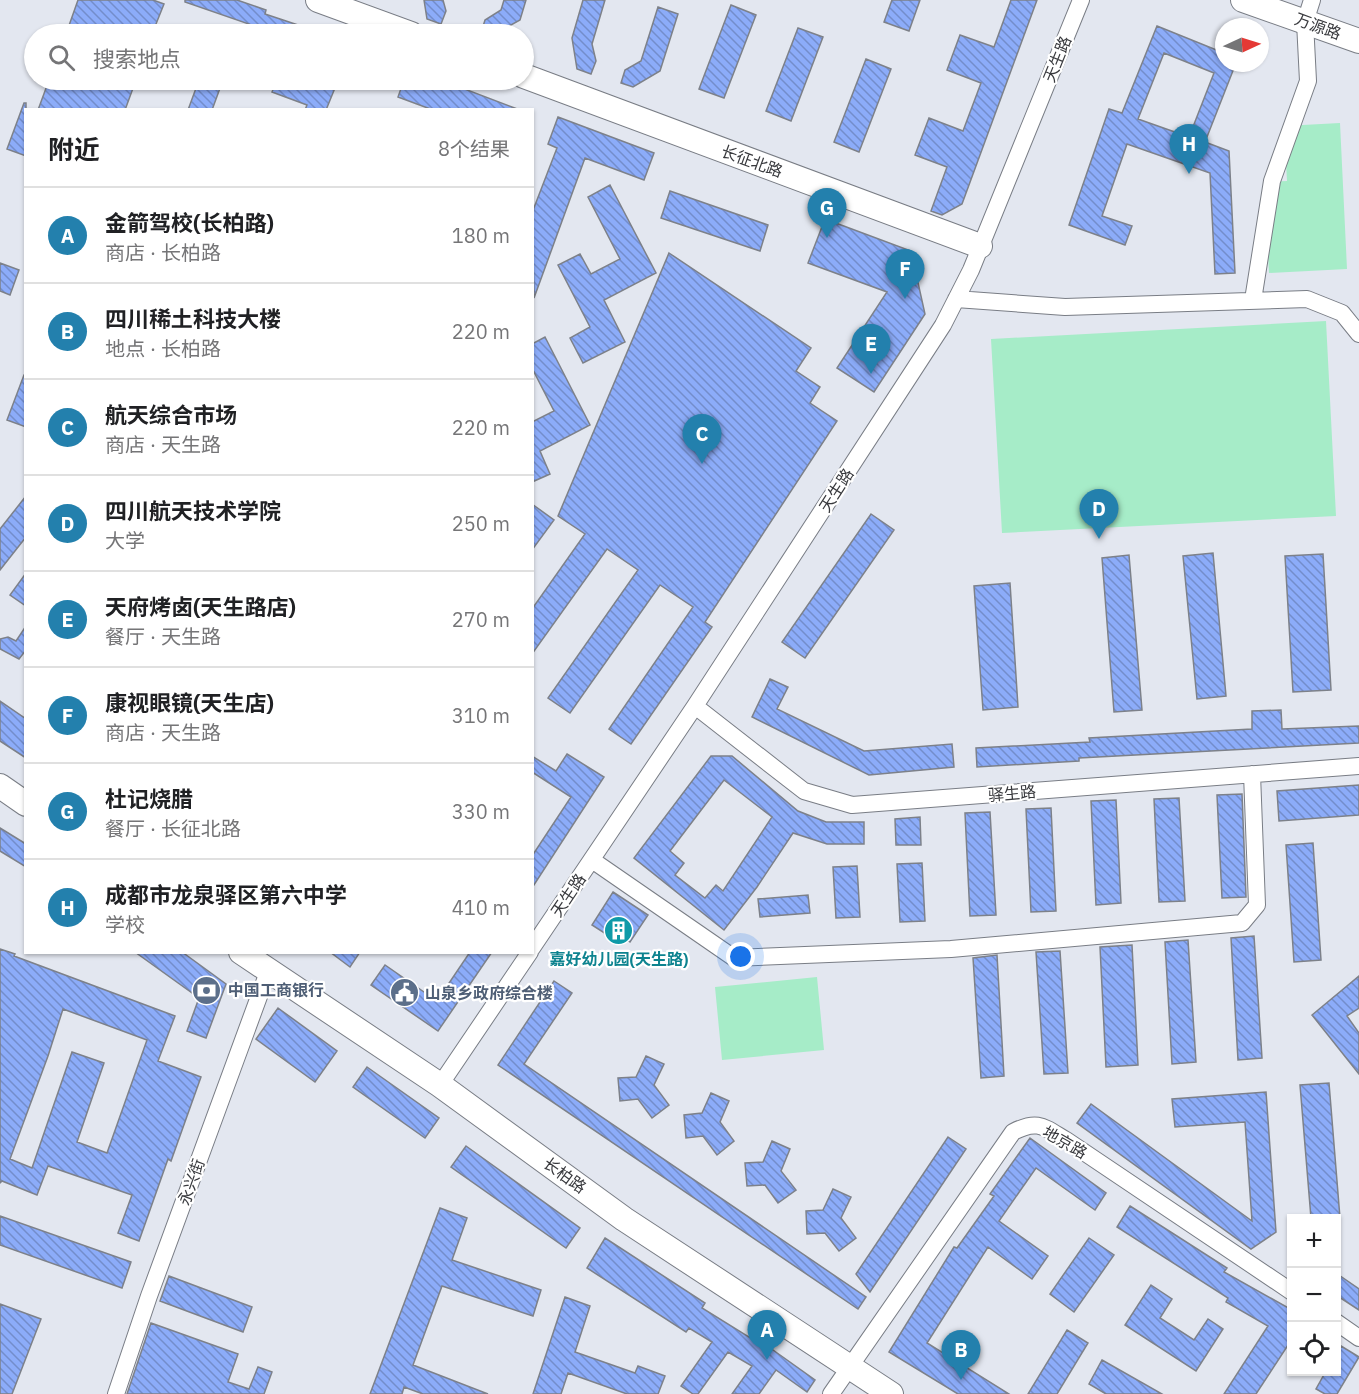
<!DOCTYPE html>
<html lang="zh">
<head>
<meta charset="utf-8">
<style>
	:root { --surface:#fff; --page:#f2f2f2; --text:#202124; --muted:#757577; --line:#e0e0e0; --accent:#2380ad }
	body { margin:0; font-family:"IBM Plex Sans","Noto Sans SC",sans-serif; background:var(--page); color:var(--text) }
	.controls { position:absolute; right:18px; bottom:18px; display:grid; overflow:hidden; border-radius:0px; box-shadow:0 2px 4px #0004 }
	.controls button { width:54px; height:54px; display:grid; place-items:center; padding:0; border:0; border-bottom:2px solid var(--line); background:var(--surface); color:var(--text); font:30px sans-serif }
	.compass { position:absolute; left:1215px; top:18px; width:54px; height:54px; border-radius:50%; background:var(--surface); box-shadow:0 2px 4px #0004; rotate:86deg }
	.you { position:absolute; left:741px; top:957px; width:21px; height:21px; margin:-15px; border:4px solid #fff; border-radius:50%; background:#1a73e8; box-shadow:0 0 0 9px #1a73e833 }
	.badge { display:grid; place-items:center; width:39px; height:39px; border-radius:50%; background:var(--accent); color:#fff; font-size:20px; font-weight:700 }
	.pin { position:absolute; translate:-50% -50px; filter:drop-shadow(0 2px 3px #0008) }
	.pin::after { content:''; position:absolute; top:32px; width:21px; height:18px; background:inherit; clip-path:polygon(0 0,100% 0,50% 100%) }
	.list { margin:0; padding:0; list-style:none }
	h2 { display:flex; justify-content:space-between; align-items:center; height:78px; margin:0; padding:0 24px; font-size:26px }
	h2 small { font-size:20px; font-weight:400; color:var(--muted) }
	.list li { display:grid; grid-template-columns:39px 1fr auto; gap:18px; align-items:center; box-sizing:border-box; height:96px; padding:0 24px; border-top:2px solid var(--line) }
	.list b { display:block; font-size:22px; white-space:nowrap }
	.list p { margin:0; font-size:20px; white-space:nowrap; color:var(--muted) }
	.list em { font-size:20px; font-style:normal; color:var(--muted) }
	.icon { flex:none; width:33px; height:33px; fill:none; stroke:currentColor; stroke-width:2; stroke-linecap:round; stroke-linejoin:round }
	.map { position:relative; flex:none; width:1359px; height:1394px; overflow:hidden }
	.search { position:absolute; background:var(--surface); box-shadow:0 2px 4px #0004; left:24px; top:24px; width:510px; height:66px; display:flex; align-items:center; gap:15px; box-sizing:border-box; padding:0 21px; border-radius:33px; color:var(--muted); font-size:22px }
	.panel { position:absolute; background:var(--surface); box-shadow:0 2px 4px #0004; left:24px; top:108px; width:510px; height:846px; border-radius:0px }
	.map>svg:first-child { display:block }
	.pitch { fill:#a6ecc8 }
	.building { fill:url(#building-back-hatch); stroke:#7d8189; stroke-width:1.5; fill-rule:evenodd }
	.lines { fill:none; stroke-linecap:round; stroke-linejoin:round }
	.street-casing { stroke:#797d85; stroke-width:18 }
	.secondary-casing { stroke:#797d85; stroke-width:26 }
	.street { stroke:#fff; stroke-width:16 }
	.secondary { stroke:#fff; stroke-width:24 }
	.labels { text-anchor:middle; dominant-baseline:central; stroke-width:4.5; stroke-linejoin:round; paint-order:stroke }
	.street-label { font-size:16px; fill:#38393d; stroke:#fff }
	.culture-label { font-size:16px; font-weight:bold; fill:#0d838f; stroke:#fff }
	.service-label { font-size:16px; font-weight:bold; fill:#4e5e75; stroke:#fff; text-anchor:start }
</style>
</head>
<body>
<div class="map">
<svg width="1359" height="1394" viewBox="0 0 1359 1394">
	<defs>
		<pattern id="building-back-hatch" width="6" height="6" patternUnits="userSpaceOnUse" patternTransform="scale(1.5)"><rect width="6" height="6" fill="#8cacf9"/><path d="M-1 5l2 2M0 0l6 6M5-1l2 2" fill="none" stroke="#738dcb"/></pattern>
	</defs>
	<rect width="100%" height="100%" fill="#e3e7f0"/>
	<path class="pitch" d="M 1340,123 L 1347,269 L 1269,273 L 1264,182 L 1287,181 L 1284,126 Z
		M 1326,321 L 1336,516 L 1002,533 L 991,339 Z
		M 817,977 L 824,1050 L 722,1060 L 715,987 Z"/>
	<path class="building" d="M 78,0 L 153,0 L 164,4 L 152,34 L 66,34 Z
		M 185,0 L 237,0 L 266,10 L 265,14 L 319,32 L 318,34 L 278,34 L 185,2 Z
		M 424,0 L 443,0 L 446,11 L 441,24 L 427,19 Z
		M 504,0 L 526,0 L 520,20 L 495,34 L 481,33 L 485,20 L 501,10 Z
		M 583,0 L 605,0 L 592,44 L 596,61 L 591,74 L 577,69 L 572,38 Z
		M 892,0 L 920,0 L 909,31 L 884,22 Z
		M 1011,0 L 1037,0 L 962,204 L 942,215 L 931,211 L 947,167 L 915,155 L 929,118 L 963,131 L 981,83 L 947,70 L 960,35 L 994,47 Z
		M 731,5 L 756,15 L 724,98 L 699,89 Z
		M 658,7 L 678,14 L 660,71 L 633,87 L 621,83 L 625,70 L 641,61 Z
		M 1157,26 L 1224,53 L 1224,63 L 1236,63 L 1205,142 L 1229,151 L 1235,273 L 1215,274 L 1210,173 L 1127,144 L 1102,216 L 1132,226 L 1125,245 L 1069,225 L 1109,109 L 1122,113 ZM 1164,53 L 1214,73 L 1189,137 L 1138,119 Z
		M 798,28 L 823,37 L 791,121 L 766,111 Z
		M 866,59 L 891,69 L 859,152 L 834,142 Z
		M 49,80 L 136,80 L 125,110 L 38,110 Z
		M 199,80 L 223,80 L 212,110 L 188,110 Z
		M 277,80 L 328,80 L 337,83 L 326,110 L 305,110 L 307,105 L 272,92 Z
		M 404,80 L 441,80 L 520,110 L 433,110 L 398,97 Z
		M 24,103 L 26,103 L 26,156 L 7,149 Z
		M 558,117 L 654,153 L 644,180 L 585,158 L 534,298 L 532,213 L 557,148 L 548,144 Z
		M 610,185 L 656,273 L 604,300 L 625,342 L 583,363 L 570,338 L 590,327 L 558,265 L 580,254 L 591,274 L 620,259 L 588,197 Z
		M 670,191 L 768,225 L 760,251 L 661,218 Z
		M 825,219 L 911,251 L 925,314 L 874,392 L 837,368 L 887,292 L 808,263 Z
		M 669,253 L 811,348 L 796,371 L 820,387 L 810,403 L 837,421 L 705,622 L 712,627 L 631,744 L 609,729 L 693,607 L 660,585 L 570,713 L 548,698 L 638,570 L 607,549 L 532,654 L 532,609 L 585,534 L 558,516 Z
		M 0,263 L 19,270 L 10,295 L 0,291 Z
		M 545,337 L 590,425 L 540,451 L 550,474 L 532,482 L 532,422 L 554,411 L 532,368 L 532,344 Z
		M 24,375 L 26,375 L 26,427 L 7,420 Z
		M 26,496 L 26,537 L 0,570 L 0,529 Z
		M 532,504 L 554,520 L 532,550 Z
		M 871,514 L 894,530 L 805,658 L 782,642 Z
		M 1213,553 L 1226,696 L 1197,699 L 1183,556 Z
		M 1323,554 L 1331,690 L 1293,692 L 1285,556 Z
		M 1129,555 L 1142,710 L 1114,712 L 1102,558 Z
		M 26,573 L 26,606 L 10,595 Z
		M 1010,583 L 1018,707 L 983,710 L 974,586 Z
		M 26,626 L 26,650 L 19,659 L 0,649 L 0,639 L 8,637 L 16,641 Z
		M 770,679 L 788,687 L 777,709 L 864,751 L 952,744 L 954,767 L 869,775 L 752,717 Z
		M 0,701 L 26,719 L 26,758 L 0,741 Z
		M 1281,710 L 1282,729 L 1359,726 L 1359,743 L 1079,758 L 1079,761 L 977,767 L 976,748 L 1090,742 L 1089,738 L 1252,729 L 1252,711 Z
		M 567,754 L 604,777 L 532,888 L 532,856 L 571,797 L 532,772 L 532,756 L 556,771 Z
		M 711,756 L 732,756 L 798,811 L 826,822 L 864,822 L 864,844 L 827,844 L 793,833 L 757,887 L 724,930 L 634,858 ZM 724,780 L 772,817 L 723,891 L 716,885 L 705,898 L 675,875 L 684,863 L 670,851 Z
		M 1359,785 L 1359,815 L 1279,821 L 1277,791 Z
		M 1242,794 L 1246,897 L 1222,898 L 1217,795 Z
		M 1179,798 L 1185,901 L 1159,902 L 1154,799 Z
		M 1116,800 L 1121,903 L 1096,905 L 1091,801 Z
		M 1051,808 L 1056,911 L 1031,912 L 1026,809 Z
		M 990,812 L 996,915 L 970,916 L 965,813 Z
		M 920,817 L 921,845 L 896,845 L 895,819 Z
		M 0,828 L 26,844 L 26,867 L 0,851 Z
		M 1313,843 L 1321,960 L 1294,962 L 1286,845 Z
		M 922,863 L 925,921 L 900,922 L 897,864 Z
		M 857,866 L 860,917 L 836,918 L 833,867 Z
		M 613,892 L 648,915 L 630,942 L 624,938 L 620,943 L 592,925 Z
		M 808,895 L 810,913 L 760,917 L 758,899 Z
		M 1254,936 L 1262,1058 L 1238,1060 L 1231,938 Z
		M 1188,940 L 1196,1062 L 1172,1064 L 1165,942 Z
		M 1132,945 L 1138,1065 L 1106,1067 L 1100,947 Z
		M 0,949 L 15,954 L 14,956 L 175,1016 L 158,1061 L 201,1077 L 171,1161 L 168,1159 L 139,1241 L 118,1233 L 132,1195 L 48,1166 L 37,1195 L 2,1181 L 0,1183 ZM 63,1009 L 147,1040 L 107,1153 L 77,1142 L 104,1063 L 72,1052 L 32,1168 L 10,1159 L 48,1056 Z
		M 1060,951 L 1068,1073 L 1044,1074 L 1036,952 Z
		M 135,952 L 182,952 L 226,984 L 206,1038 L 187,1031 L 199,998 Z
		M 330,952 L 360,952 L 350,967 Z
		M 470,952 L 492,952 L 438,1031 L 371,985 L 385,965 L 437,1001 Z
		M 997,955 L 1004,1076 L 981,1078 L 973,958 Z
		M 1359,976 L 1359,1008 L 1347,1016 L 1359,1033 L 1359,1074 L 1312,1015 Z
		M 554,981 L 572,993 L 524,1064 L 866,1297 L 858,1309 L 498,1065 Z
		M 278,1008 L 337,1051 L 315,1082 L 256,1039 Z
		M 646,1056 L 664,1064 L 654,1085 L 669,1105 L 652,1118 L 638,1099 L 620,1101 L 618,1078 L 636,1077 Z
		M 367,1067 L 439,1118 L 425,1138 L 353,1087 Z
		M 1329,1083 L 1340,1218 L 1311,1218 L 1300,1085 Z
		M 1266,1092 L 1276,1232 L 1251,1249 L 1077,1123 L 1091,1104 L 1252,1221 L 1245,1122 L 1175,1127 L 1172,1099 Z
		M 711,1093 L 729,1101 L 720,1122 L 734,1141 L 717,1155 L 703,1136 L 686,1138 L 684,1115 L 702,1113 Z
		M 948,1137 L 966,1149 L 870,1292 L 856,1274 Z
		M 1030,1138 L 1106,1193 L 1095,1210 L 1036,1168 L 999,1221 L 1048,1256 L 1032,1279 L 988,1247 L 927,1343 L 1009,1394 L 958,1394 L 889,1352 L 954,1247 L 957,1248 L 994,1196 L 990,1194 Z
		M 772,1141 L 790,1149 L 781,1171 L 796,1190 L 778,1203 L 765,1185 L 747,1186 L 745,1163 L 763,1162 Z
		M 466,1146 L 580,1228 L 566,1248 L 451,1167 Z
		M 833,1189 L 851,1197 L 841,1218 L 856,1238 L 839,1251 L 825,1233 L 807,1234 L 806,1211 L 823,1210 Z
		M 1130,1206 L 1227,1268 L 1224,1272 L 1292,1310 L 1292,1339 L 1256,1394 L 1224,1394 L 1268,1326 L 1226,1302 L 1228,1298 L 1117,1227 Z
		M 440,1208 L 467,1218 L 452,1260 L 541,1290 L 533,1316 L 442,1286 L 413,1365 L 488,1394 L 423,1394 L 404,1387 L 402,1394 L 370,1394 Z
		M 0,1216 L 131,1262 L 122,1288 L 0,1245 Z
		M 605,1238 L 705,1303 L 702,1308 L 765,1347 L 766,1345 L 815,1380 L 807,1392 L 776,1370 L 759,1394 L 732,1394 L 752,1366 L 728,1352 L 698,1394 L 693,1394 L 681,1386 L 712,1342 L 689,1328 L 686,1332 L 587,1268 Z
		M 1089,1238 L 1114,1255 L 1074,1312 L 1050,1294 Z
		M 1336,1273 L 1359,1289 L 1359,1310 L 1336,1295 Z
		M 169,1276 L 252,1307 L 243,1332 L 160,1301 Z
		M 1151,1285 L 1172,1299 L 1160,1318 L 1194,1340 L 1208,1319 L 1223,1329 L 1196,1371 L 1125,1325 Z
		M 565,1297 L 590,1306 L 575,1352 L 635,1373 L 638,1366 L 665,1376 L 658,1394 L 627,1394 L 568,1373 L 561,1394 L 533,1394 Z
		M 0,1304 L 41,1319 L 12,1394 L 0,1394 Z
		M 151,1323 L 238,1354 L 228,1382 L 249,1389 L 258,1367 L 272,1372 L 264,1394 L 127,1394 Z
		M 1067,1330 L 1088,1343 L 1057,1394 L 1028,1394 Z
		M 1341,1346 L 1359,1357 L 1337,1394 L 1325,1394 L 1316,1389 L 1326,1371 L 1336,1371 L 1336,1353 Z
		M 1102,1360 L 1162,1394 L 1106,1394 L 1089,1384 Z"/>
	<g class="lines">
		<defs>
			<path id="street" d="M 956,299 L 1065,307 L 1307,299 L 1342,313 L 1359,334
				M 1253,300 L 1272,181 L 1308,81 L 1305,22 L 1312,0
				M 695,706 L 804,791 L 852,805 L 1359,766
				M 592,860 L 734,958 L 951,949 L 1242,923 L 1257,905 L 1252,774
				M 532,948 L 695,706 L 943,325 L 971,270 L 1081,0
				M 440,1085 L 530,952
				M 1336,1322 L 1359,1338
				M 116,1394 L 149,1296 L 268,972
				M 831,1394 L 1013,1132 C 1038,1119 1044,1127 1066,1140 L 1292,1292"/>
			<path id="secondary" d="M 318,0 L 411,34
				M 1243,0 L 1359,41
				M 524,76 L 980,246
				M 0,786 L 26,804
				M 241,952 L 440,1085 L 624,1219 L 891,1394"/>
		</defs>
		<use href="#street" class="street-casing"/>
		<use href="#secondary" class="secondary-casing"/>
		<use href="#street" class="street"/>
		<use href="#secondary" class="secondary"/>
	</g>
	<defs>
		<symbol id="building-disc" viewBox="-11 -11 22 22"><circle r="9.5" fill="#0f9aa8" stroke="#fff"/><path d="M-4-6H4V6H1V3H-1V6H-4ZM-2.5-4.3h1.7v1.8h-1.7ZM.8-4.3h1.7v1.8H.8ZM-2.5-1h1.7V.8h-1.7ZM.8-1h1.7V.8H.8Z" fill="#fff"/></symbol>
		<symbol id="bank-disc" viewBox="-11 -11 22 22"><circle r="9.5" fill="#5c6f8a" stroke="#fff"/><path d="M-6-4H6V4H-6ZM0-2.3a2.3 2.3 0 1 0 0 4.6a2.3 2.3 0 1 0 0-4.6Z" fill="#fff"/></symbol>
		<symbol id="civic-disc" viewBox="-11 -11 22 22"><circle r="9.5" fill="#5c6f8a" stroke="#fff"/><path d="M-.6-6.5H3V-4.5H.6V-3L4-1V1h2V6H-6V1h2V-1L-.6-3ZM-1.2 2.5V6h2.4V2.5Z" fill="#fff"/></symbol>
	</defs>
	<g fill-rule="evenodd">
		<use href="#building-disc" x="602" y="914" width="33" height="33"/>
		<use href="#bank-disc" x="190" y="974" width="33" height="33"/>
		<use href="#civic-disc" x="388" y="976" width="33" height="33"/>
	</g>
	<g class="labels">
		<g class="street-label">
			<text transform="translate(1318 26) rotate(20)">万源路</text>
			<text transform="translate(1057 59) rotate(-68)">天生路</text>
			<text transform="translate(752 161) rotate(20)">长征北路</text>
			<text transform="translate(836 490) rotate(-57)">天生路</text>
			<text transform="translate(1012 793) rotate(-5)">驿生路</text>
			<text transform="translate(568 895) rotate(-56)">天生路</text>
			<text transform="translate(1065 1142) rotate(30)">地京路</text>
			<text transform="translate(565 1175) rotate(36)">长柏路</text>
			<text transform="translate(191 1182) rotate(-70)">永兴街</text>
		</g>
		<g class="culture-label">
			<text x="619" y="959">嘉好幼儿园(天生路)</text>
		</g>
		<g class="service-label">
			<text x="228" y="990">中国工商银行</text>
			<text x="425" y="993">山泉乡政府综合楼</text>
		</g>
	</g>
</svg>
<div class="controls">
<button>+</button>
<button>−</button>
<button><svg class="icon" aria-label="locate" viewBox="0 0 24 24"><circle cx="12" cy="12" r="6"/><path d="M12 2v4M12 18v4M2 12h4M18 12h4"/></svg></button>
</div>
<svg class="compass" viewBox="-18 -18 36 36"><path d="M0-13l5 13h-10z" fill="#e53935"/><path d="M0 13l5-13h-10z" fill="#757577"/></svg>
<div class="you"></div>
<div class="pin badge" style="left:767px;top:1360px">A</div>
<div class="pin badge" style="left:961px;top:1380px">B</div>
<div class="pin badge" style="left:702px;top:464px">C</div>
<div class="pin badge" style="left:1099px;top:539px">D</div>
<div class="pin badge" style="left:871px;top:374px">E</div>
<div class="pin badge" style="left:905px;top:299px">F</div>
<div class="pin badge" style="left:827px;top:238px">G</div>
<div class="pin badge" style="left:1189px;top:174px">H</div>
<div class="search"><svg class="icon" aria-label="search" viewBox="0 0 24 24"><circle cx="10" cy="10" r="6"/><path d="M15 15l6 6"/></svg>搜索地点</div>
<section class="panel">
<h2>附近<small>8个结果</small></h2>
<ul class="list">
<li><span class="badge">A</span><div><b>金箭驾校(长柏路)</b><p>商店 · 长柏路</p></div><em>180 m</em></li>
<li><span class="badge">B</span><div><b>四川稀土科技大楼</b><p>地点 · 长柏路</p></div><em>220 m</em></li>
<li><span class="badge">C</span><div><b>航天综合市场</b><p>商店 · 天生路</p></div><em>220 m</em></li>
<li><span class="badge">D</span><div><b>四川航天技术学院</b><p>大学</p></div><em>250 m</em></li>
<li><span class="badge">E</span><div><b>天府烤卤(天生路店)</b><p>餐厅 · 天生路</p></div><em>270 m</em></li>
<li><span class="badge">F</span><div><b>康视眼镜(天生店)</b><p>商店 · 天生路</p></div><em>310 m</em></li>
<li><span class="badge">G</span><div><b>杜记烧腊</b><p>餐厅 · 长征北路</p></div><em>330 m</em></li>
<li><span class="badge">H</span><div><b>成都市龙泉驿区第六中学</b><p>学校</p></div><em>410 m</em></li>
</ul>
</section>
</div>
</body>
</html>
